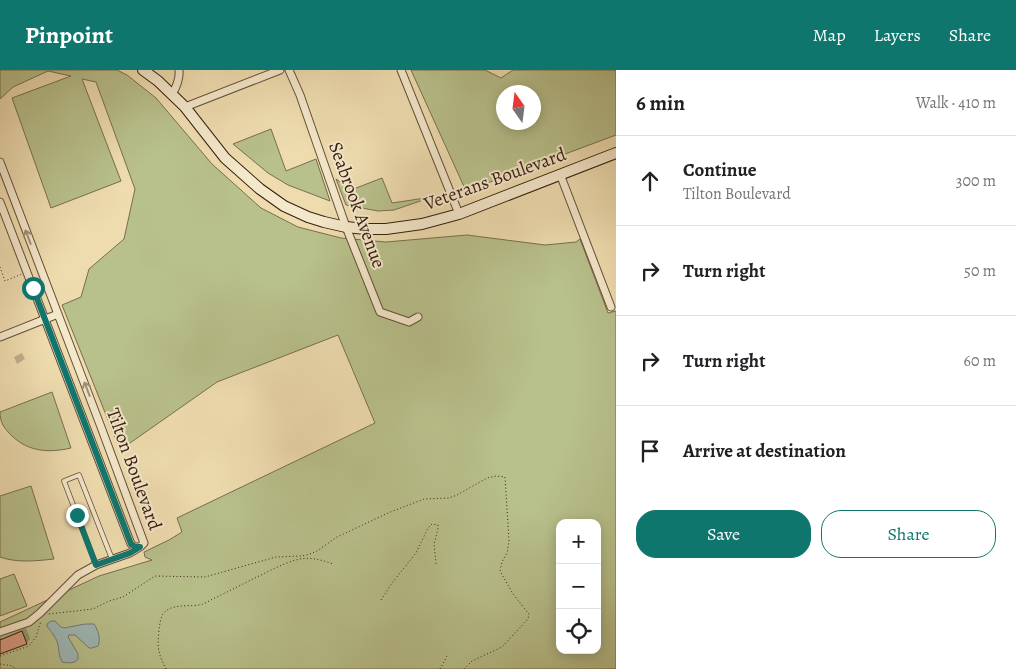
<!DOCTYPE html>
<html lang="en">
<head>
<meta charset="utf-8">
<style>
	:root { --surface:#fff; --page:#f6f6f6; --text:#202124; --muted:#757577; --line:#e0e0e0; --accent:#0f766e }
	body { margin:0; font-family:Alegreya,serif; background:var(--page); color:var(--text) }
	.controls { position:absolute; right:15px; bottom:15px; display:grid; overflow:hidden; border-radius:10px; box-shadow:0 2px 12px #0003 }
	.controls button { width:45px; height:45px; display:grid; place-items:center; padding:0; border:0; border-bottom:1px solid var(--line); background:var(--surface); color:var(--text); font:25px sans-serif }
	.compass { position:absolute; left:496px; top:15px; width:45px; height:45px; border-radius:50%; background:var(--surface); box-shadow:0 2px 12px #0003; rotate:346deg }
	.stop { position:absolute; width:15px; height:15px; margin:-11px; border:4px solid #0f766e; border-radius:50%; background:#fff }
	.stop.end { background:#0f766e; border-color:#fff; box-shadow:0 1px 5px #0008 }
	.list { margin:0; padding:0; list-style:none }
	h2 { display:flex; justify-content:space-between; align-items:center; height:65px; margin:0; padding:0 20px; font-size:21px }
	h2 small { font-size:16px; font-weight:400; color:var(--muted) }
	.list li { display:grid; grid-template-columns:32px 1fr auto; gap:15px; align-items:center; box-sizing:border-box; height:90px; padding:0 20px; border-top:1px solid var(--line) }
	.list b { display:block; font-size:19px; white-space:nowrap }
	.list p { margin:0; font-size:16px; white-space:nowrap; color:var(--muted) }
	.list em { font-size:16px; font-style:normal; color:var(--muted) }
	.actions { display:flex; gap:10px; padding:15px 20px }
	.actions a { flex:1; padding:11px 0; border:1px solid var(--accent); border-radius:20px; text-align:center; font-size:18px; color:var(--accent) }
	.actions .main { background:var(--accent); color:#fff }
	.icon { flex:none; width:28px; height:28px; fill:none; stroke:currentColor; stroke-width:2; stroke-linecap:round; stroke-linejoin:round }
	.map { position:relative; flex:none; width:616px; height:599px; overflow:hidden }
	header { display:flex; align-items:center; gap:30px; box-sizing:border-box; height:70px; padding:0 25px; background:var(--accent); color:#fff }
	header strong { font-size:24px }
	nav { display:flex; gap:28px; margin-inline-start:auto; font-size:18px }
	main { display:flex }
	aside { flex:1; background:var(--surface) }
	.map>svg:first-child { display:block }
	.green { fill:#b8c08b; stroke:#786e4e; fill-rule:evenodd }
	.water { fill:#9fb9b7; stroke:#757b75 }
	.shadow { fill:#0003 }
	.building { fill:#d89c81; stroke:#371d11 }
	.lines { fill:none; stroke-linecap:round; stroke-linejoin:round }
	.lane-casing { stroke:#654d38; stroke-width:5.5 }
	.street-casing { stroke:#654d38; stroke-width:9 }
	.secondary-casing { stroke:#371d11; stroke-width:12 }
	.path { stroke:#371d11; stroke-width:1; stroke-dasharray:1 2.5; stroke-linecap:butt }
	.lane { stroke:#f4e8cb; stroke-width:4 }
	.street { stroke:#f4e8cb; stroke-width:7 }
	.secondary { stroke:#f4e8cb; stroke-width:10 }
	.oneway { stroke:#9f8d77 }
	.route { stroke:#0f766e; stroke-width:6 }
	.labels { text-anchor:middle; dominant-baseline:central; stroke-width:4; stroke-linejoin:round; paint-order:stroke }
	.street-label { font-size:19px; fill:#371d11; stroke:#f4e8cb }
</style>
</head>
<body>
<header>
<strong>Pinpoint</strong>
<nav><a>Map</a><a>Layers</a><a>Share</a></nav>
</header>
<main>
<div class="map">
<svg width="616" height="599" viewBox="0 0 616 599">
	<rect width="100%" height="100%" fill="#eedcaf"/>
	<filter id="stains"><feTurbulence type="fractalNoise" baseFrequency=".004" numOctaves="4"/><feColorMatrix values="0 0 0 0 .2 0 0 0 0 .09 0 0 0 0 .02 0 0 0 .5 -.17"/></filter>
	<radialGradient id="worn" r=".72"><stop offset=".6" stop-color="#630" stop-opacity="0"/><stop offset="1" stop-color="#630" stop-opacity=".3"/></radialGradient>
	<path class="green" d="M 0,0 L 117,0 L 127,5 L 156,28 L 212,94 L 261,138 L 298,157 L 341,168 L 386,172 L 467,165 L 545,175 L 576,172 L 580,169 L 608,243 L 616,241 L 616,599 L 0,599 L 0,552 L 99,506 L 152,490 L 145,487 L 144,482 L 169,470 L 182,462 L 177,448 L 375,353 L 338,265 L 217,312 L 120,380 L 62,235 L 81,227 L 89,199 L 124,169 L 135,119 L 96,12 L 82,9 L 121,111 L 51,138 L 12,28 L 71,6 L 48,1 L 13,17 L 0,29 ZM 560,453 L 597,453 L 597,580 L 560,580 Z
		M 411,0 L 485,0 L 501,8 L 513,0 L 616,0 L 616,65 L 466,121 ZM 503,22 L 534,22 L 534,52 L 503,52 Z
		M 271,59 L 286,101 L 316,89 L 330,131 L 288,115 L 268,103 L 233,74 Z
		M 382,108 L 392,133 L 432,127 L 394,140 L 378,141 L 346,135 L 336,109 L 351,120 Z
		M 52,322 L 71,378 C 49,383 29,382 12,366 C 4,358 0,353 0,342 Z
		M 31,416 L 54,489 C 36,491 17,493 0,487 L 0,426 Z
		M 14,504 L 27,536 L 0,546 L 0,509 Z"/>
	<path class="water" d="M 51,551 L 55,551 L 61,557 L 64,558 L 85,554 L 94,554 C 98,560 101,569 98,576 L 92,578 L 89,578 L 75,565 L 69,565 L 68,567 L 78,584 L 78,589 C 75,594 67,593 62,592 C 59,586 59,581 58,575 C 57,568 51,562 47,556 L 47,554 Z"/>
	<path class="shadow" d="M 22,283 L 25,289 L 17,294 L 14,287 Z
		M 26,558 L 30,569 L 27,573 L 0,583 L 0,569 Z"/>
	<path class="building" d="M 22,561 L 27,574 L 0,584 L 0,570 Z"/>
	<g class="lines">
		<defs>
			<path id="lane" d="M 96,495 L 64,411 L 79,405 L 112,489"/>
			<path id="street" d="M 289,0 L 300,25 L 346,157 L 380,242 L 409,252 L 418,247
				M 401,0 L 459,144
				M 172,25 C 176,17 180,9 179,0
				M 185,37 L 280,0
				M 0,92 L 101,357 L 144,473 L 140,477 L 130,483 L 96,495 L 78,505 L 40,543 L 29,552 L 0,562
				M 560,104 L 611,237
				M 0,132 L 131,474 L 135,477 L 140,477
				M 0,267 L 58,244"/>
			<path id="secondary" d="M 143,0 L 158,11 L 185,37 L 225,88 L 260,119 L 284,136 L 308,147 L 324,152 L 346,157 L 365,159 L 386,159 L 422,154 L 459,144 L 616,83"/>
		</defs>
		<use href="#lane" class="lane-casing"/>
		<use href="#street" class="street-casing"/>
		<use href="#secondary" class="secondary-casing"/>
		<path class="path" d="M 0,197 L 5,211 L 22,204
			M 381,530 L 392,513 L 416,483 L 428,458 L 432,454 L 438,455 L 438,459 L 434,474 L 436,494
			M 49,544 L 93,539 L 109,531 L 123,527 L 155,506 L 205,507 L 276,487 L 302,486 L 310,484 L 317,481 L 337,467 L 388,443 L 424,429 L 449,428 L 457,425 L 487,408 L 496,406 L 505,407 L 509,471 L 507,483 L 502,492 L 500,501 L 513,524 L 529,544 L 528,549 L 502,577 L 472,591 L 464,599
			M 0,586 L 29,576 L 36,567 L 41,551
			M 0,594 L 13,596 L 15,599
			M 166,599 C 163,593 160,587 159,581 C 157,574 159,550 163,544 C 172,532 191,538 203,534 C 208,532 212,529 217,527 C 235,518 253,509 271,500 C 280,496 290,491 300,489 C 311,487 322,490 333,494
			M 440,599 L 447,586"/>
		<use href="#lane" class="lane"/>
		<use href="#street" class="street"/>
		<use href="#secondary" class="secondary"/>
	</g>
	<defs><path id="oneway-shaft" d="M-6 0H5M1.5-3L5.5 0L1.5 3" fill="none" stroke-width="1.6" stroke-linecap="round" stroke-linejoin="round" transform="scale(1.25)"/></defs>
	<g class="oneway">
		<use href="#oneway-shaft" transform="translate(28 167) rotate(-111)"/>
		<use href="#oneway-shaft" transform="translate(87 319) rotate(-111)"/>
	</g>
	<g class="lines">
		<path class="route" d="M 33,218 L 131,474 L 135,477 L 140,477 L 130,483 L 96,495 L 77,445"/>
	</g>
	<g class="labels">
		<g class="street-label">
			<text transform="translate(495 109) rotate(-20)">Veterans Boulevard</text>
			<text transform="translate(357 135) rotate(70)">Seabrook Avenue</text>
			<text transform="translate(134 399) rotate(70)">Tilton Boulevard</text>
		</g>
	</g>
	<rect width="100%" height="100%" filter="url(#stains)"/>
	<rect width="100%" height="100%" fill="url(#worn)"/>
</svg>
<div class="controls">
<button>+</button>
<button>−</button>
<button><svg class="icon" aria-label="locate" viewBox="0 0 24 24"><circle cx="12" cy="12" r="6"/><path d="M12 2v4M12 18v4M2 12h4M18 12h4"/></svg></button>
</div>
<svg class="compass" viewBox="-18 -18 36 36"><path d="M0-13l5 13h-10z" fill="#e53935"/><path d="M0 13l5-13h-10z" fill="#757577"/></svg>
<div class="stop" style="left:33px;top:218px"></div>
<div class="stop end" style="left:77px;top:445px"></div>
</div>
<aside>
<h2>6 min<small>Walk · 410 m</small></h2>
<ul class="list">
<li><svg class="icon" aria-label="ahead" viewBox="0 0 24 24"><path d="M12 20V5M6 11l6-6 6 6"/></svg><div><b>Continue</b><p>Tilton Boulevard</p></div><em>300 m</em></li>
<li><svg class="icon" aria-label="right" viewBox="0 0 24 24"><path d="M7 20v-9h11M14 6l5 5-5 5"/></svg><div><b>Turn right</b></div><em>50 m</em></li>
<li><svg class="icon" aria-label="right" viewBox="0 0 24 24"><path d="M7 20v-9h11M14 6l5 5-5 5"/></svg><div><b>Turn right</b></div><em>60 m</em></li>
<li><svg class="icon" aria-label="arrive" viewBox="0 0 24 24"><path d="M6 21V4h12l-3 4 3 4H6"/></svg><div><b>Arrive at destination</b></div></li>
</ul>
<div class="actions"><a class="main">Save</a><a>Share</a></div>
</aside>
</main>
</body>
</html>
